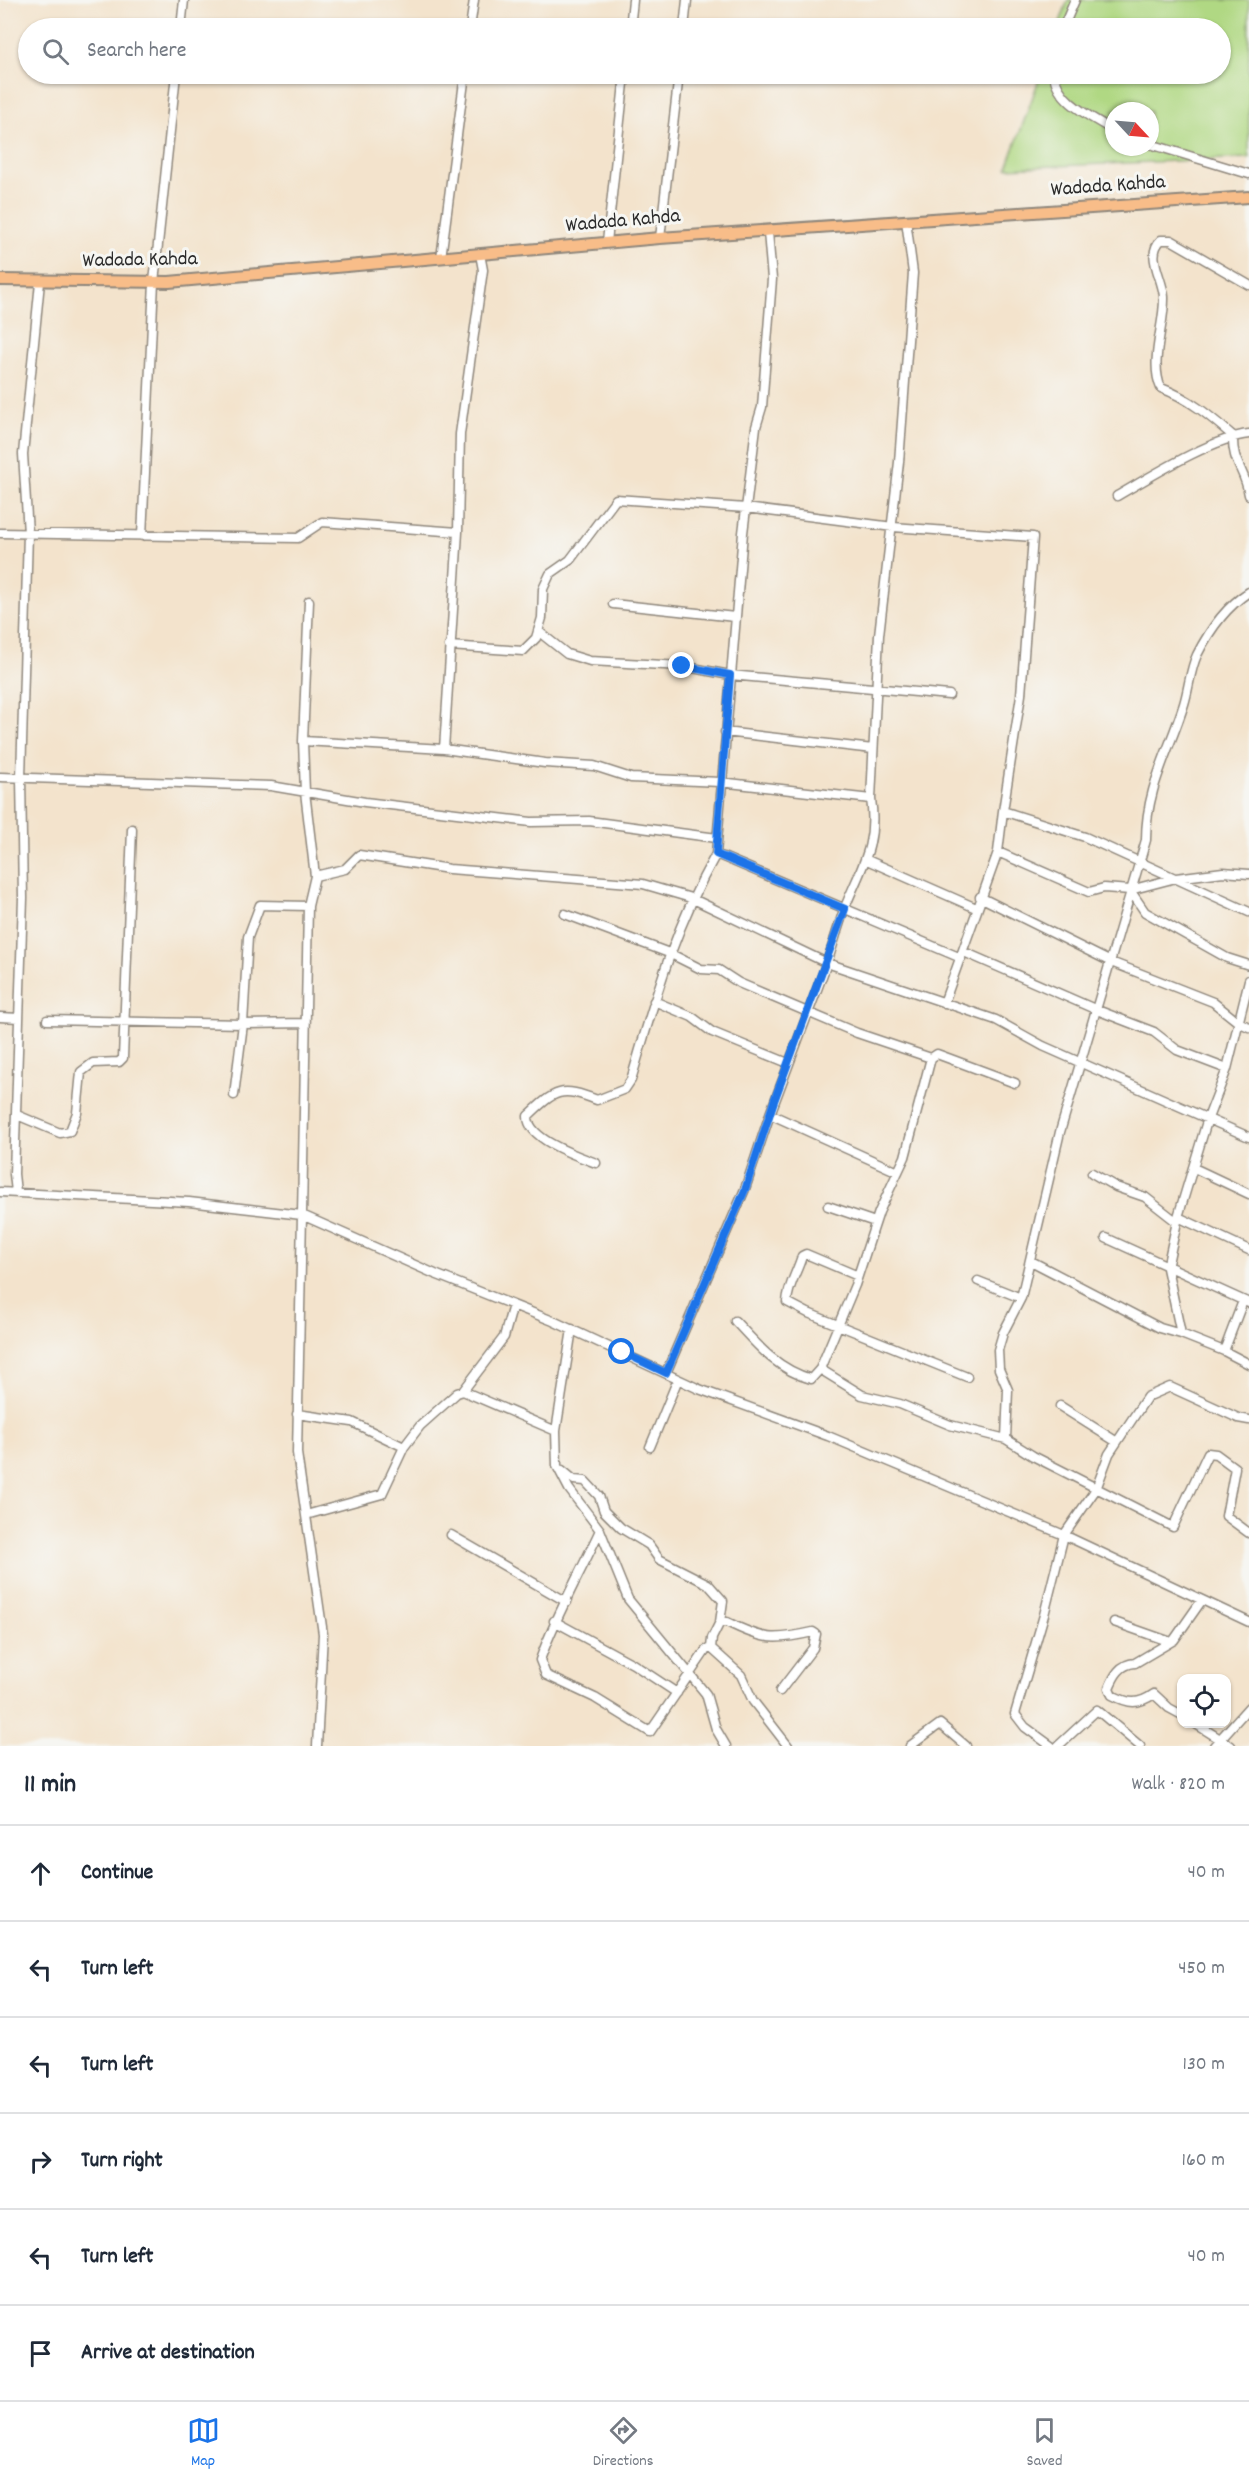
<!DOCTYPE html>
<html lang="en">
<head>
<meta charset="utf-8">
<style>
	:root { --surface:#fff; --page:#f6f6f7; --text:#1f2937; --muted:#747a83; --line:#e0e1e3; --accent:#1a73e8 }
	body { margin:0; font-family:Dekko,sans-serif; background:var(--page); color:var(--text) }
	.controls { position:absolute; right:18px; bottom:18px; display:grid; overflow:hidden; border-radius:12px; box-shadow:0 2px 4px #0004 }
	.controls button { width:54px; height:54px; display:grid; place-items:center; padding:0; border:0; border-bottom:2px solid var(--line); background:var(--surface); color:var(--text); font:30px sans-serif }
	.compass { position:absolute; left:1105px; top:102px; width:54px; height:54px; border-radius:50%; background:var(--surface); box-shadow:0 2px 4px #0004; rotate:116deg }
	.stop { position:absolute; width:18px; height:18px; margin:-14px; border:4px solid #1a73e8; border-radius:50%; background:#fff }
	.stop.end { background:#1a73e8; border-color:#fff; box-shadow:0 2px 6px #0008 }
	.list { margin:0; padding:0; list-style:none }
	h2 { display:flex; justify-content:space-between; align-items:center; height:78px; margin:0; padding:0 24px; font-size:26px }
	h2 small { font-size:20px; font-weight:400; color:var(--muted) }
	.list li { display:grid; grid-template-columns:39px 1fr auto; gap:18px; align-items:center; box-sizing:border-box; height:96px; padding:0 24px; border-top:2px solid var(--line) }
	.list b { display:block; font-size:22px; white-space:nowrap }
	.list em { font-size:20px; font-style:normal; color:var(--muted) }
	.icon { flex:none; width:33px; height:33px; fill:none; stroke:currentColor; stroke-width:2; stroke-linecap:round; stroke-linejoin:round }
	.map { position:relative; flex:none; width:1249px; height:1746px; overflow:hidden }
	.search { position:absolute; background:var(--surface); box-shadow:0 2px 4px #0004; left:18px; right:18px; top:18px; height:66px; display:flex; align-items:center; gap:15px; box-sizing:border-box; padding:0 21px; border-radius:33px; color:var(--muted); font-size:22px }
	.sheet { height:654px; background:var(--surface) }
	nav { display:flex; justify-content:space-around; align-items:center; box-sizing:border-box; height:84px; border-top:2px solid var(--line); background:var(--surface); font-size:16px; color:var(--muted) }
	nav a { display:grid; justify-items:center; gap:3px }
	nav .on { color:var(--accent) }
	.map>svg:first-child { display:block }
	.green { fill:#b0d883; stroke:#6e8257; stroke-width:1.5; fill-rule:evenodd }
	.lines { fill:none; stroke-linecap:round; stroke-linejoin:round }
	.minor-casing { stroke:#8f877c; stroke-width:11 }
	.major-casing { stroke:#8f877c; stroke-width:14 }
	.minor { stroke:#fff; stroke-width:8 }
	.major { stroke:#f8bd89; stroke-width:10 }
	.route { stroke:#1a73e8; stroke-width:8 }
	.labels { text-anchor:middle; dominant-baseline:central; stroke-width:6; stroke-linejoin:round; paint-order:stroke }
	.street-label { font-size:21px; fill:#2b2b2b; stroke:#f6f6f2 }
</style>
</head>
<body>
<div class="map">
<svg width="1249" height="1746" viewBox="0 0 1249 1746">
	<rect width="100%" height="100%" fill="#f6f6f2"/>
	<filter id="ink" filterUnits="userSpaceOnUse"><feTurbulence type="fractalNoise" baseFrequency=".0167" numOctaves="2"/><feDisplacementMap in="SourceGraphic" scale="12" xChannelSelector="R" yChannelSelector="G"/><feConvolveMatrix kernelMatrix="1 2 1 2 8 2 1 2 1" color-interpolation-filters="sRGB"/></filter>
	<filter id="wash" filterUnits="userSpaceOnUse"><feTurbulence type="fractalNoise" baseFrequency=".008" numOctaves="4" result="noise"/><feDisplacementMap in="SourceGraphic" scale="24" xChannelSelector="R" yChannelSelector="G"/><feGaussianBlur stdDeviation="1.35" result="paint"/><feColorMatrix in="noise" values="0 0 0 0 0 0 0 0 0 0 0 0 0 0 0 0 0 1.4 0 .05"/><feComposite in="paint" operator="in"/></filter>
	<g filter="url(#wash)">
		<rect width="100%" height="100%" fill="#f3e3cc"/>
		<path class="green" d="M 1068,0 L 1249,0 L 1249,158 L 1007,168 L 1041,74 L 1220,74 L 1220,28 L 1058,28 ZM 1114,111 L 1150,111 L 1150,147 L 1114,147 Z"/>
	</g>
	<g filter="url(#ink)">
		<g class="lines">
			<defs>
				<path id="minor" d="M 181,28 L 184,0
					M 470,28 L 474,0
					M 630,28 L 633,0
					M 684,28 L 687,0
					M 1063,28 L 1075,0
					M 1054,74 C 1057,102 1092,117 1114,131
					M 1150,144 L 1249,174
					M 906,220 L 913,273 L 899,462 L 879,635 L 871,799 C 878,846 860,869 844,910 C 838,927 833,945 827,963 L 996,1020 L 1043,1046 L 1249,1137
					M 660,238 L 679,74
					M 607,242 L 625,74
					M 441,258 L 465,74
					M 1249,285 L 1171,240 L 1161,240 C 1145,255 1163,278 1164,297 C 1165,324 1149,362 1161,388 C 1189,398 1211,417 1233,436 C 1232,464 1245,469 1249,495
					M 1117,496 C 1150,477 1212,438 1249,434
					M 0,533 L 298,538 L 322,522 L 458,532
					M 142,536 L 154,282 L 176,74
					M 309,601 L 303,741 L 305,792 L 315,876
					M 613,604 L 735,617
					M 538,631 L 567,654 L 590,661 L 682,666 L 730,675 L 949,695
					M 449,646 L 523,651 L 536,638 L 542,618 L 543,589 L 550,574 L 570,560 L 616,499 L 746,508 L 893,527 L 1033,537 L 1021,695 L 1003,811 L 1085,837 L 1249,912
					M 725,732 L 873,749
					M 303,741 L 444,749 L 545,763 L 594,766 L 631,778 L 720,782 L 871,799
					M 444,749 L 458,532 L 460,434 L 483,270 L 480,254
					M 0,777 L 271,786 L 365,802 L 531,822 L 589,821 L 717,838
					M 998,852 L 1089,892 L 1104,888 L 1130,890 L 1176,878 L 1223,872 L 1249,874
					M 716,854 L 961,958
					M 867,860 L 976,908
					M 1130,890 L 1145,912 L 1227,958 L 1249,965
					M 980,897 L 1111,962 L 1213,1002 L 1238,1022 L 1249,1027
					M 565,914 L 669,953 L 701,969 L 719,970 L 739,983 L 857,1033 L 931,1058 L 937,1054 L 1015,1083
					M 964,952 L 1097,1010 L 1154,1032 L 1177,1050 L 1227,1069
					M 1249,980 L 1227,1069 L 1208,1118 L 1178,1217 L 1167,1268 L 1181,1334 L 1224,1351 L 1249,1364
					M 654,1001 L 692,1017 L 712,1032 L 788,1063
					M 944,1003 L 998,852 L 1003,811
					M 0,1017 L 19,1018
					M 47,1020 L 243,1024 L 248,937 L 260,905 L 308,906
					M 234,1095 L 243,1024 L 304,1023
					M 17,1115 L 60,1133 L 70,1131 L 77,1113 L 81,1072 L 93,1063 L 119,1062 L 123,1058 L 132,829
					M 596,1163 C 577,1156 527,1139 528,1116 C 555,1090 561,1086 597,1100 L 625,1089 L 631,1080 C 655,999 674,928 716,854 L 743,533 L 756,427 L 762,407 L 772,279 L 768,232
					M 1194,1168 L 1249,1194
					M 1092,1173 L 1116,1187 L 1145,1197 L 1177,1222
					M 0,1192 L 189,1202 L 302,1215 L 308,906 L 315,876 L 345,869 L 359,855 L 449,869 L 643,884 L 691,898 L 827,963 L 770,1114 L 898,1172
					M 16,1192 L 14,1174 L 23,898 L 21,778 L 28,533 L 23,454 L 40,282
					M 828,1206 L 875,1222
					M 1178,1217 L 1249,1250
					M 1106,1238 L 1249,1303
					M 1031,1261 L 1160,1328 L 1181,1334
					M 858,1276 L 806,1254 L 802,1256 C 797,1273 788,1285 787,1302 L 808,1313 L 967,1377
					M 978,1281 L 1021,1298
					M 735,1321 C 758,1346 777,1369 811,1379 L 820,1369 L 855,1285 L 879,1212 L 905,1157 L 931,1058
					M 572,1329 L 556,1431 L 557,1466 L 569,1489 L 600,1530 L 628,1599 L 706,1694 L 716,1729 L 726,1746
					M 1224,1351 L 1243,1301
					M 820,1369 L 862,1395 L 900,1404 L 950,1425 L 1006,1439 L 1033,1456 L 1173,1527 L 1208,1453 L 1216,1454 L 1235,1468 L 1226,1516 L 1249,1533
					M 666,1373 L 745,1189 L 770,1114
					M 463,1391 L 504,1337 L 513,1305
					M 1060,1406 L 1117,1442
					M 297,1414 L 352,1422 L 404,1447
					M 1006,1439 L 1008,1390 L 999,1369 L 998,1350 L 1003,1333 L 1021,1298 L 1060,1132 L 1146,840 C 1146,788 1169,752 1184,704 C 1189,688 1190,670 1197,655 C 1209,631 1227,606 1249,592
					M 650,1447 L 678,1379
					M 562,1470 L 574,1480 L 585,1481 L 599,1496 L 604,1511 L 621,1528 L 649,1545 L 659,1559 L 708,1584 L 723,1601 L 720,1622 L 712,1638 L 711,1648 L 741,1675 L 753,1701 L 788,1746
					M 306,1515 L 382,1494 L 404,1447 L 420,1426 L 457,1393 L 463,1391 L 556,1431
					M 600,1530 C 580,1574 556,1615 540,1660 L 546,1675 L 595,1698 L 650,1732 L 706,1650 L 711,1648
					M 451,1535 L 567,1602
					M 554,1621 L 633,1664 L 677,1693
					M 720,1622 L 727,1622 C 763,1640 774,1641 813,1632 L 816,1634 L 813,1648 L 780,1691
					M 1114,1622 L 1168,1641
					M 1182,1715 L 1169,1708 L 1154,1694 C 1138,1705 1129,1704 1112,1695 L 1109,1688 C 1114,1676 1120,1664 1135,1663 L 1174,1640 L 1202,1600
					M 1196,1724 L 1231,1746
					M 317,1746 L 323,1634 L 297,1453 L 302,1215 L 435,1274 L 553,1321 L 699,1389 L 828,1436 L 1064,1535 L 1249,1622
					M 910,1746 L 940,1724 L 966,1746
					M 1051,1746 L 1025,1727 L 1015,1714 L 1044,1615 L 1064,1535 L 1096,1489 L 1109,1454 L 1147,1397 L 1170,1387 L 1238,1418 L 1249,1420
					M 1058,1746 L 1097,1710 L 1140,1746
					M 1214,1746 L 1249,1707"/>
				<path id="major" d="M 0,280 L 169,282 L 660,238 L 1249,197"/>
			</defs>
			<use href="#minor" class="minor-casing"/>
			<use href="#major" class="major-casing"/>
			<use href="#minor" class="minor"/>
			<use href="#major" class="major"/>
		</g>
	</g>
	<g class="lines" filter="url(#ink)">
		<path class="route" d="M 622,1352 L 666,1373 L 745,1190 L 774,1101 L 845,909 L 716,854 L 730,675 L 682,666"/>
	</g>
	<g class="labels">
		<g class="street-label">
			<text transform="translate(1108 187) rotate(-4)">Wadada Kahda</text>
			<text transform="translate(623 222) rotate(-5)">Wadada Kahda</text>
			<text transform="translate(140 261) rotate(-1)">Wadada Kahda</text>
		</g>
	</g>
</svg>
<div class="controls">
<button><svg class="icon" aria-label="locate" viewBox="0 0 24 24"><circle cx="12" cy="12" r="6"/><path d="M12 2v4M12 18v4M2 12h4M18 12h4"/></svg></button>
</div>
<svg class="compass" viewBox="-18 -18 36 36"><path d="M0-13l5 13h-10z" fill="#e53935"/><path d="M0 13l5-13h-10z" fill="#747a83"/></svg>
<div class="stop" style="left:622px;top:1352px"></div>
<div class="stop end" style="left:682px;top:666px"></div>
<div class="search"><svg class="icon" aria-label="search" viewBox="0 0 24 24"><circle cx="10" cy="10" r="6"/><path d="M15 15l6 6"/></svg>Search here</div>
</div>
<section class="sheet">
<h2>11 min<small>Walk · 820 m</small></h2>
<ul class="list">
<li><svg class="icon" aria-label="ahead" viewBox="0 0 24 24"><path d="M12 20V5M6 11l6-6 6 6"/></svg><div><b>Continue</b></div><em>40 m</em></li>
<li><svg class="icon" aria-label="left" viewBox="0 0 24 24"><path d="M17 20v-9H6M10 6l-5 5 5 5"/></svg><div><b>Turn left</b></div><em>450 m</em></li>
<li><svg class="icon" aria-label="left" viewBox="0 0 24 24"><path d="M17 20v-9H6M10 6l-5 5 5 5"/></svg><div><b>Turn left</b></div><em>130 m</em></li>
<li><svg class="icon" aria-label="right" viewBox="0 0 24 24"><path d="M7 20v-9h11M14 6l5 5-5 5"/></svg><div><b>Turn right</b></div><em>160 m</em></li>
<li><svg class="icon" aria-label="left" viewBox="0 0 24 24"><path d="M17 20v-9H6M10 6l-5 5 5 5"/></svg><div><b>Turn left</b></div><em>40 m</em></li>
<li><svg class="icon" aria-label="arrive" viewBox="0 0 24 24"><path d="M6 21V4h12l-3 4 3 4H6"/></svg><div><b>Arrive at destination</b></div></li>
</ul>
</section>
<nav>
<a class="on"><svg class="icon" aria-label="map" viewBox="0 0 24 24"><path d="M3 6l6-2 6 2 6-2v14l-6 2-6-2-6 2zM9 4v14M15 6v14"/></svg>Map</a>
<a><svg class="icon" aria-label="directions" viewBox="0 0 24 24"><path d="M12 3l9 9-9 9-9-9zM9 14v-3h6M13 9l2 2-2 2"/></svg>Directions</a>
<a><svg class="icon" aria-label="saved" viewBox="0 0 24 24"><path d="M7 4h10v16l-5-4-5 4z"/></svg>Saved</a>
</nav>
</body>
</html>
